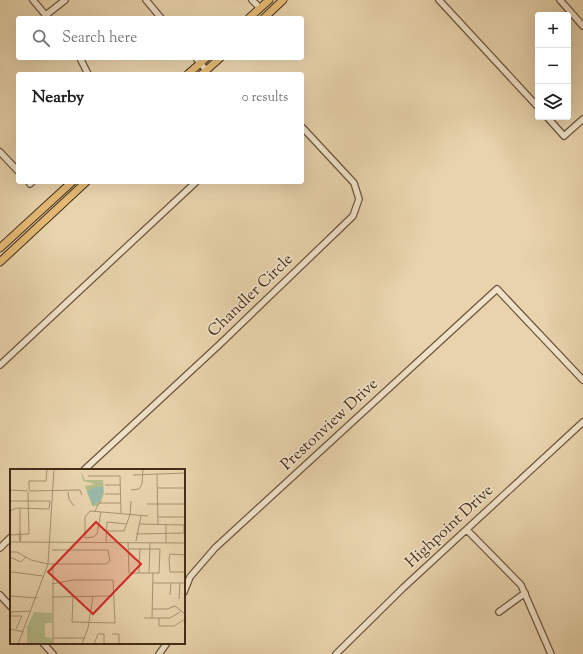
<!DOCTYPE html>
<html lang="en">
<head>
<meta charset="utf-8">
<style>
	:root { --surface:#fff; --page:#f6f6f6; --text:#202124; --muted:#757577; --line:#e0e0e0 }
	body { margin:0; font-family:"Sorts Mill Goudy",serif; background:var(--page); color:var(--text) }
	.controls { position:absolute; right:12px; top:12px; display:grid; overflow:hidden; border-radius:4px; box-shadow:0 4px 16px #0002 }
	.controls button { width:36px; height:36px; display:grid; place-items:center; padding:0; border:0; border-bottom:1px solid var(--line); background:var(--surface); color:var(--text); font:20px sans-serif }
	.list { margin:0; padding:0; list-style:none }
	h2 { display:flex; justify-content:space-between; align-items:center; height:52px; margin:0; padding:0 16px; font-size:17px }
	h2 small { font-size:13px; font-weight:400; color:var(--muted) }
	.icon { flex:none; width:22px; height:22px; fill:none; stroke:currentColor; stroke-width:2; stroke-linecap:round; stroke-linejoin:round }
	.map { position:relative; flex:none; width:583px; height:654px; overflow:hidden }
	.search { position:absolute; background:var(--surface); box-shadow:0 4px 16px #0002; left:16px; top:16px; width:288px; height:44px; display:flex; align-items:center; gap:10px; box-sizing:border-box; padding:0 14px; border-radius:4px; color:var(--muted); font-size:15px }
	.panel { position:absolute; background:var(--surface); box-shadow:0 4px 16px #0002; left:16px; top:72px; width:288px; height:112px; border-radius:4px }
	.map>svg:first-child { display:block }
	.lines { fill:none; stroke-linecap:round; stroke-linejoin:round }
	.minor-casing { stroke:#6d563d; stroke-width:8 }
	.major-casing { stroke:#442d18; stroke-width:9 }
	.minor { stroke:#f0e2c9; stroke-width:5.5 }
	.major { stroke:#e4ba76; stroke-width:7 }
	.labels { text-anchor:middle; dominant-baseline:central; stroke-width:3.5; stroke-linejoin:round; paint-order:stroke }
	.street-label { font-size:16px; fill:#442d18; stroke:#f0e2c9 }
	.inset-road { fill:none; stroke:#a69171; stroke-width:1 }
	.view { fill:#d62828; fill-opacity:0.15; stroke:#d62828; stroke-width:2 }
	.inset-edge { fill:none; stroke:#442d18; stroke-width:2 }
</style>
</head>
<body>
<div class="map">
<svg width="583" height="654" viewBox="0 0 583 654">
	<rect width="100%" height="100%" fill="#e8d3ac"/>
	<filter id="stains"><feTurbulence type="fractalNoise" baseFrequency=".005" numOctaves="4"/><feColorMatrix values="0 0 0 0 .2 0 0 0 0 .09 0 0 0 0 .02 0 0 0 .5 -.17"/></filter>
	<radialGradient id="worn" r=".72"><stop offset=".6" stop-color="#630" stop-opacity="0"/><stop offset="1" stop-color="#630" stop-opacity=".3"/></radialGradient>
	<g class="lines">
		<defs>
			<path id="minor" d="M 33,0 L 48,18
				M 146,0 L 161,18
				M 252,0 L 260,8
				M 439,0 L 538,107
				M 560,0 L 583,26
				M 46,15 L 65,0
				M 80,58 L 88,74
				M 196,58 L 206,70
				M 547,117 L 564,136 L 583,119
				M 0,152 L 18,171
				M 29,182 L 30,184 L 32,182
				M 0,365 L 196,182
				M 84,470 L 219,345 L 353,216 L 359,199 L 354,183 L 302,127
				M 467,530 L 521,585 L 551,654
				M 0,548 L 11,537
				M 184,592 L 190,577 L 215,548 L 497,289 L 583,380
				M 0,595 L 11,607
				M 499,612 L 525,593
				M 43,643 L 53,654
				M 159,654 L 167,643
				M 336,654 L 403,588 L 583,422"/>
			<path id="major" d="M 249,18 L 269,0
				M 264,18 L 283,0
				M 188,74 L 206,58
				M 202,74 L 220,58
				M 0,248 L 72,182
				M 0,262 L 86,182"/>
		</defs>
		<use href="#minor" class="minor-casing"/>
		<use href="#major" class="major-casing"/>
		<use href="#minor" class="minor"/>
		<use href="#major" class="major"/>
	</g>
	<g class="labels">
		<g class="street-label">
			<text transform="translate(251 296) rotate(-44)">Chandler Circle</text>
			<text transform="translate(330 425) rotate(-43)">Prestonview Drive</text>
			<text transform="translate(450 527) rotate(-43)">Highpoint Drive</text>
		</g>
	</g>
	<g transform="translate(10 469)">
		<rect width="175" height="175" fill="#e8d3ac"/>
		<path d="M 71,2 L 75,11 L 93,11 L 94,24 L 91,34 L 87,37 L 82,37 L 75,17 L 85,15 L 73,12 ZM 24,143 L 42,144 L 42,154 L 35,154 L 35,168 L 42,169 L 42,175 L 17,175 L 17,158 Z" fill="#b4bc8a"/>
		<path d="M 86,18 L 93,18 L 93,23 L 90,32 L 83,36 L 77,22 Z" fill="#98b8a7"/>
		<path class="inset-road" d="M 123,6 L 175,4M 147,6 L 148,56M 78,7 L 110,7 L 111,44M 95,16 L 110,16M 148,19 L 175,19M 0,21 L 18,22M 19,21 L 19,12 L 36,12 L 37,0M 121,21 L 129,20 L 132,15 L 133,0M 19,22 L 70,21 L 72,26M 58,23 L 59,30 L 64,37M 95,25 L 111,25M 0,32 L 40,32 L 39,40 L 6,39 L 0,42M 137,35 L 175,35M 85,42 L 89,34 L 111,34M 0,43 L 0,56M 91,43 L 87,65 L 83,68 L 75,69 L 75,48 L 80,42 L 138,47M 148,48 L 175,48M 156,56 L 156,74M 10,62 L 10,39M 10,62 L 11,68 L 10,73 L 9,65 ZM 97,62 L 114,62 L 120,46 L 121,32M 126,65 L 174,64 L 174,56 L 129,55M 0,66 L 19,65 L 18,23M 126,72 L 131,47M 0,73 L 175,74M 96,73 L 97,53 L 116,55M 118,73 L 119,104 L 149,104 L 150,80 L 119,80M 0,83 L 7,83 L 21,91 L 38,95 L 96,95 L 100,92 L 98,81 L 42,81M 175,86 L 160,85 L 159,90 L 160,103 L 175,103M 0,88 L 11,93 L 16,88M 129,104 L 130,79M 139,104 L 140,74M 0,105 L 2,103 L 33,107M 143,114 L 175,114M 42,115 L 63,111 L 103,111 L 105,154 L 62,153 L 63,128M 160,126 L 161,114M 0,127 L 28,129M 42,128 L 102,127M 169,130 L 170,114M 143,140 L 157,140 L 165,137 L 175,145M 0,143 L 21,142M 0,147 L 12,147 L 6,160M 134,149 L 160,149 L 170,143M 142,149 L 143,104M 149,149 L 149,157 L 164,157 L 175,150M 0,160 L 14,163M 102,165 L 109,165 L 109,175M 43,169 L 74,169M 8,175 L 38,95 L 44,0M 43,175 L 43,95M 72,175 L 78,159 L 83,127M 84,175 L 88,165 L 94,165 L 94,175"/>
		<path class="view" d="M 86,53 L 131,95 L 83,145 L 38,103 Z"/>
		<rect width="175" height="175" class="inset-edge"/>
	</g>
	<rect width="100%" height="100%" filter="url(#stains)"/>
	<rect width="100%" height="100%" fill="url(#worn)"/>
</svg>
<div class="controls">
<button>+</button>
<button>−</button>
<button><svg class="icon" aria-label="layers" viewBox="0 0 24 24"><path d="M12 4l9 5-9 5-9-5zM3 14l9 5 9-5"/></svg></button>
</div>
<div class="search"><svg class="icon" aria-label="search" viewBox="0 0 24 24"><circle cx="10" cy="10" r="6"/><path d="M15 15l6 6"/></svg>Search here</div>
<section class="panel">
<h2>Nearby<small>0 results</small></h2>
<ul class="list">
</ul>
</section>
</div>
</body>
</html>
